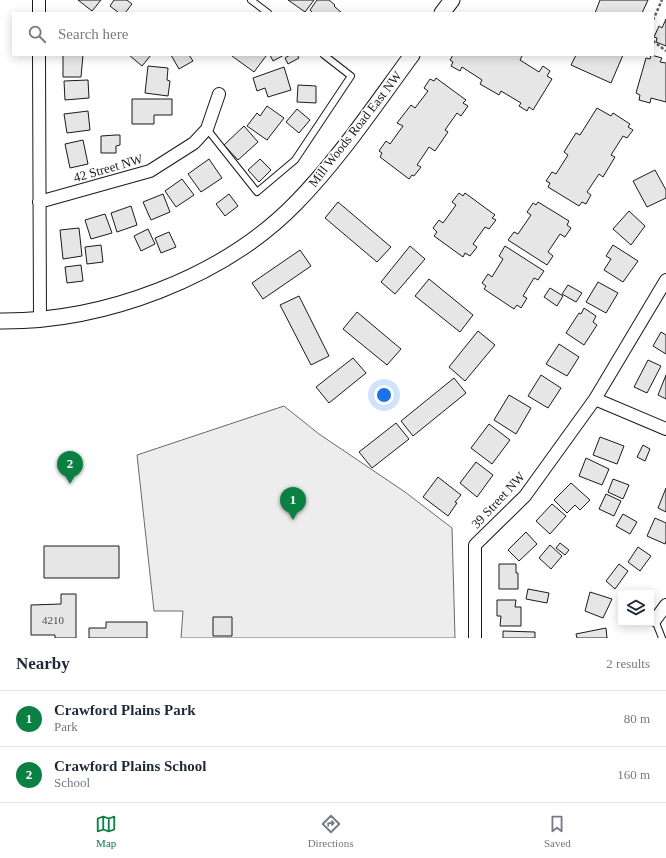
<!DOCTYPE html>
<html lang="en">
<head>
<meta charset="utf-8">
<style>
	:root { --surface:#fff; --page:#f6f6f7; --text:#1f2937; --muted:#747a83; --line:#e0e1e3; --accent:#0b8043 }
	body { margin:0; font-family:Georgia,serif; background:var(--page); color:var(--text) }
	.controls { position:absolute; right:12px; bottom:12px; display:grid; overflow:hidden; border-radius:0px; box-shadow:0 2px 10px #0003 }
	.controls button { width:36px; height:36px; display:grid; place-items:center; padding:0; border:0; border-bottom:1px solid var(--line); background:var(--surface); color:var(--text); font:20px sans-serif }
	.you { position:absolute; left:384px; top:395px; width:14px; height:14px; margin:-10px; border:3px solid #fff; border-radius:50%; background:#1a73e8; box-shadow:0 0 0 6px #1a73e833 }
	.badge { display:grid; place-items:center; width:26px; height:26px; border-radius:50%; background:var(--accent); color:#fff; font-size:13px; font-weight:700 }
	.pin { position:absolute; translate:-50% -33px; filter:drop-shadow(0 1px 2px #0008) }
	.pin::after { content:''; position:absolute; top:21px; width:14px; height:12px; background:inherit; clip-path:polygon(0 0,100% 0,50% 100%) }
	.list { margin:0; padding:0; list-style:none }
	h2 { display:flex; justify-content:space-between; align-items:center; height:52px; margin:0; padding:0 16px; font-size:17px }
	h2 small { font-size:13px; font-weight:400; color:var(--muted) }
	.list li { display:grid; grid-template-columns:26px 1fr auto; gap:12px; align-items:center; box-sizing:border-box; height:56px; padding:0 16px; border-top:1px solid var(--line) }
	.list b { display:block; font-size:15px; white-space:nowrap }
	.list p { margin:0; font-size:13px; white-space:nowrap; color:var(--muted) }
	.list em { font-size:13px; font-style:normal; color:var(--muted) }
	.icon { flex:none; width:22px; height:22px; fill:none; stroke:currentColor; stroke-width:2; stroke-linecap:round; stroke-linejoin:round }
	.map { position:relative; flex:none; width:666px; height:638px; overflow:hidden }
	.search { position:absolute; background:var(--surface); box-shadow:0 2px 10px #0003; left:12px; right:12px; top:12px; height:44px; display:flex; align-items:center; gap:10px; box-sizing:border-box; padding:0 14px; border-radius:0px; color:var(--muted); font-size:15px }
	.sheet { height:164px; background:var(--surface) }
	nav { display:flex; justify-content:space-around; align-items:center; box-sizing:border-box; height:56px; border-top:1px solid var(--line); background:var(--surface); font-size:11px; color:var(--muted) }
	nav a { display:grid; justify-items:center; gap:2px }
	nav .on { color:var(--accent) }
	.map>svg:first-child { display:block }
	.built { fill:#ededed; stroke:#6a6a6a }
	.building { fill:#e6e6e6; stroke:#1a1a1a }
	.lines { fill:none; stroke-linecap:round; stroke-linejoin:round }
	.service-casing { stroke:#1a1a1a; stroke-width:8 }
	.minor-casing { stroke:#1a1a1a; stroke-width:14 }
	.tertiary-casing { stroke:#1a1a1a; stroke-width:17 }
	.path { stroke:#5f5f5f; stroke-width:2.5; stroke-dasharray:3 2; stroke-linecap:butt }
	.service { stroke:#fff; stroke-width:6 }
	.minor { stroke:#fff; stroke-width:12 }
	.tertiary { stroke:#fff; stroke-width:15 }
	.labels { text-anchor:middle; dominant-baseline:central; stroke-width:3; stroke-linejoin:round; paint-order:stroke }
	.number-label { font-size:11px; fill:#4d4d4d }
	.street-label { font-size:13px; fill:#1a1a1a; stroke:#fff }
</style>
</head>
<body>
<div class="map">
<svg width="666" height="638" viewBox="0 0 666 638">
	<rect width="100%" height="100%" fill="#fff"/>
	<path class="built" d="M 284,406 L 319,434 L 405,492 L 452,528 L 455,638 L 181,638 L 183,611 L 154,611 L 137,455 Z"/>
	<path class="building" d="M 78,0 L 101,0 L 92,11 Z
		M 114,0 L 127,0 L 132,4 L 125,13 L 119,13 L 110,6 Z
		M 288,0 L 314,0 L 305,12 Z
		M 317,0 L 329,0 L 335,5 L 334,6 L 342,13 L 313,13 L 310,10 Z
		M 600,0 L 648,0 L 642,13 L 595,13 Z
		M 666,19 L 666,46 L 656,42 L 657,38 L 654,37 L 659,26 L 662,28 Z
		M 63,55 L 83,55 L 81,77 L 63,77 Z
		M 129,55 L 151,55 L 142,66 Z
		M 171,55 L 189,55 L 193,61 L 179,69 Z
		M 233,55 L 265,55 L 266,56 L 254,72 L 232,56 Z
		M 270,55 L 284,55 L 273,61 Z
		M 290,55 L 297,55 L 299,58 L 288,64 L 285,58 Z
		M 453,55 L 521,55 L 522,56 L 520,60 L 539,72 L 543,66 L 550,71 L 547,76 L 552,79 L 533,110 L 529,107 L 527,111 L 519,106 L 521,103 L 501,91 L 499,95 L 480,84 L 482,80 L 462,67 L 460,71 L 451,66 L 453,62 L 450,60 Z
		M 576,55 L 623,55 L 611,83 L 571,65 Z
		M 651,55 L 662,58 L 660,62 L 666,63 L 666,102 L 651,98 L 650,103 L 639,100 L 640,95 L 636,93 L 646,58 L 650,59 Z
		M 148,66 L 168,68 L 167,80 L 170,81 L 168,96 L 145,93 Z
		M 284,67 L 291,90 L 268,97 L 265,88 L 257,91 L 253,78 Z
		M 436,78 L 466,100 L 463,103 L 468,106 L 461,116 L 457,113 L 445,130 L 448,132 L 435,151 L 429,147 L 417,165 L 421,167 L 414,176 L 412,175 L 409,179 L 380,157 L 382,153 L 379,151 L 386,141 L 390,144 L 403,126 L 397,123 L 411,105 L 415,108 L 428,91 L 424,88 L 430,79 L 434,81 Z
		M 88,80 L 89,98 L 65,100 L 64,81 Z
		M 298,85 L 316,86 L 316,103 L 297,102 Z
		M 132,99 L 172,99 L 172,115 L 154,115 L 154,124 L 132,124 Z
		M 267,106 L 284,118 L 267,140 L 247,126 L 257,113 L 260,116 Z
		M 597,108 L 611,116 L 613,113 L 630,124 L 628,127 L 633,130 L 627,138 L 623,136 L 611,155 L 615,157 L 603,177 L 599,174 L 587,192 L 591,195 L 586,204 L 582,202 L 579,206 L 548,187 L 550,183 L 546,181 L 552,172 L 556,174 L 568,155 L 564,152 L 576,133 L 580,135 Z
		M 297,109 L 310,120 L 299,133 L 286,122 Z
		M 88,111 L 90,130 L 67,133 L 64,114 Z
		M 244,126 L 258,142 L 238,160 L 224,145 Z
		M 116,135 L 120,135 L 120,145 L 116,146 L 116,153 L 101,153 L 101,136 Z
		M 83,140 L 88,164 L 70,168 L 65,144 Z
		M 209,159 L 222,178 L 201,192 L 188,174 Z
		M 260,159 L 271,170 L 259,182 L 248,170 Z
		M 655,170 L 666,190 L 666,198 L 647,207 L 633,181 Z
		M 182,179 L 194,195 L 176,207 L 165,191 Z
		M 459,193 L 463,196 L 465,193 L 495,215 L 492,218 L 496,220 L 489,229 L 485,227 L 473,244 L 477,247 L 470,256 L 465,253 L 463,257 L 434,236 L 437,232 L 433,228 L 439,220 L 443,223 L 456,205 L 452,202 Z
		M 163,194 L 170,212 L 151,220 L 143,202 Z
		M 229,194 L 238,206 L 225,216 L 216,204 Z
		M 338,202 L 391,247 L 377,262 L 325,218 Z
		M 538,202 L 569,221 L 567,225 L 571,228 L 565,237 L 560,234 L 548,252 L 553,256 L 547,265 L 508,240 L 514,232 L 518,234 L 531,215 L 527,212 L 533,203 L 536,205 Z
		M 131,206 L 137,225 L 117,232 L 111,213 Z
		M 629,211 L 645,226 L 631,245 L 613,229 Z
		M 105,214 L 112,233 L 91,239 L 85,220 Z
		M 79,228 L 82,256 L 63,259 L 60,230 Z
		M 148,229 L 155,244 L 141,251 L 134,236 Z
		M 169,232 L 176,247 L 161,253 L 155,238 Z
		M 101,245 L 103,262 L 87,264 L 85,247 Z
		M 613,245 L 638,261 L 623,282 L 604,270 L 611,259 L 606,256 Z
		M 410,246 L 425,259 L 395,294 L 381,282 Z
		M 505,246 L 544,271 L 538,280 L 534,278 L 523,296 L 527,298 L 521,308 L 517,305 L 514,309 L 484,289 L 486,286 L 482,283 L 488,274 L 492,277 L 503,259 L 499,256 Z
		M 300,250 L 311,266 L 263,299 L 252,283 Z
		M 81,265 L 83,281 L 67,283 L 65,267 Z
		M 429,279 L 473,315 L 460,332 L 415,296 Z
		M 598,282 L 618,293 L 606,313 L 586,302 Z
		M 568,285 L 582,293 L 576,302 L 562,294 Z
		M 550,288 L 563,296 L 557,306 L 544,297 Z
		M 299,296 L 329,356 L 311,365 L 280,305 Z
		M 584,308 L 596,316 L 593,322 L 597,325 L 584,345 L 566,333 L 579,313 L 581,314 Z
		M 357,312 L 401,349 L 387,365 L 343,329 Z
		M 478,331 L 495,345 L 465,381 L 449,367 Z
		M 661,332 L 666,335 L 666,354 L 653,346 Z
		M 559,344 L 579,357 L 567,376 L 546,364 Z
		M 353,358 L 366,373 L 329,403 L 316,387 Z
		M 648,360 L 661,366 L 647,393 L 634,387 Z
		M 541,375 L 561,388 L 548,408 L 528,396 Z
		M 666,375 L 666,399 L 658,395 Z
		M 454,378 L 466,393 L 413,436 L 401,421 Z
		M 509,395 L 531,408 L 516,434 L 494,420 Z
		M 396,423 L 409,439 L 372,468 L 359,452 Z
		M 489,424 L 510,440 L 492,464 L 471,448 Z
		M 600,437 L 624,446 L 617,464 L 593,455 Z
		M 643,445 L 650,449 L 645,461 L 637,457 Z
		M 586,458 L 609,469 L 602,485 L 579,476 Z
		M 476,462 L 493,475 L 477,497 L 460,483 Z
		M 438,477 L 461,495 L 455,502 L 457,503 L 448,516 L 423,497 Z
		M 613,479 L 629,485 L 623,499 L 608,492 Z
		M 571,483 L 590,500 L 580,510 L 575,505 L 567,513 L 554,500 Z
		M 666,488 L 666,512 L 658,508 Z
		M 606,494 L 621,501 L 614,516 L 599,509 Z
		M 552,504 L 566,516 L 550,534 L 536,521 Z
		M 623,514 L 637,522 L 630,534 L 616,526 Z
		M 655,518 L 666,523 L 666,541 L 665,544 L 647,536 Z
		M 526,532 L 537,544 L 519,561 L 508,550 Z
		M 560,543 L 569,550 L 565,555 L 556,548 Z
		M 550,545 L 562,556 L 551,569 L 539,558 Z
		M 44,546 L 119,546 L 119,578 L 44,578 Z
		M 638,547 L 651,556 L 640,571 L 628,562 Z
		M 499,564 L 516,564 L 516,573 L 518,573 L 518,589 L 499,589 Z
		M 619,564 L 628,571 L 615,589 L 606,581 Z
		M 528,589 L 549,593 L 547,603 L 526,599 Z
		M 590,592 L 612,599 L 603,618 L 585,611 Z
		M 61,594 L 76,594 L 76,638 L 55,638 L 55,635 L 31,635 L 31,605 L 61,604 Z
		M 497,600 L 516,600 L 515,607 L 521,607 L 521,626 L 500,626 L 501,616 L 497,616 Z
		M 213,617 L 232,617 L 232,636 L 213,636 Z
		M 106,622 L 147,622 L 147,638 L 89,638 L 89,628 L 106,628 Z
		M 606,628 L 607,638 L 577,638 L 576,634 Z
		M 503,631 L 535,632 L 535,638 L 503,638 Z"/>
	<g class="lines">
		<defs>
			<path id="service" d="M 251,0 L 268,13
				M 207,129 L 257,192 L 295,160 L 351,76 L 324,55
				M 655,620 L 662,638"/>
			<path id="minor" d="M 39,0 L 39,13
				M 39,55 L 40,320
				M 39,202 L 150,171 L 194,143 L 207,129 L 219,94
				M 595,399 L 666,429
				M 655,620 L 666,605
				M 475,638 L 475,545 L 525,496 L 595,399 L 666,280"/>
			<path id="tertiary" d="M 442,13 L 452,0
				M 0,321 C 103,322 223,278 296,203 C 340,158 375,105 412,55"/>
		</defs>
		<use href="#service" class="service-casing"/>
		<use href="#minor" class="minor-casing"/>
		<use href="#tertiary" class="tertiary-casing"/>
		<path class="path" d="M 653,20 L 662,0
			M 653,41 L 666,51"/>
		<use href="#service" class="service"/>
		<use href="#minor" class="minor"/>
		<use href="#tertiary" class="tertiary"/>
	</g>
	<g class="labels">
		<g class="number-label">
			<text x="53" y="620">4210</text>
		</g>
		<g class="street-label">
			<text transform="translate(355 129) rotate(-52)">Mill Woods Road East NW</text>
			<text transform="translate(108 168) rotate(-16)">42 Street NW</text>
			<text transform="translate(498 500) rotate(-47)">39 Street NW</text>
		</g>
	</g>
</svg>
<div class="controls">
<button><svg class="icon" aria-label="layers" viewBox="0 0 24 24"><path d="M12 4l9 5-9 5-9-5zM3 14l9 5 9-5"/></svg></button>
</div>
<div class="you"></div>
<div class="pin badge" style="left:293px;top:520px">1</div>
<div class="pin badge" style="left:70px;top:484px">2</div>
<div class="search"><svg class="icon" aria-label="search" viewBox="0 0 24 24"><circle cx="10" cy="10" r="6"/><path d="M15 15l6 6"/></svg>Search here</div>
</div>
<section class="sheet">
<h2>Nearby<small>2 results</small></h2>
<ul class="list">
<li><span class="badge">1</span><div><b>Crawford Plains Park</b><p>Park</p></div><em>80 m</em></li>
<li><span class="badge">2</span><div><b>Crawford Plains School</b><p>School</p></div><em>160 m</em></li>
</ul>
</section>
<nav>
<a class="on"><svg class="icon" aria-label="map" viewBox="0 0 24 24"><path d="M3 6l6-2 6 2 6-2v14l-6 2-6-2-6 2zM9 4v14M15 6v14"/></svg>Map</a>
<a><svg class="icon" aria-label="directions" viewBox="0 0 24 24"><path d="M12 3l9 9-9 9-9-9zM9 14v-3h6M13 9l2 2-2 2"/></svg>Directions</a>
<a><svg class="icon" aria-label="saved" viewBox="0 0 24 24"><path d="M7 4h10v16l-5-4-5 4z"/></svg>Saved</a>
</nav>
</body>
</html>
